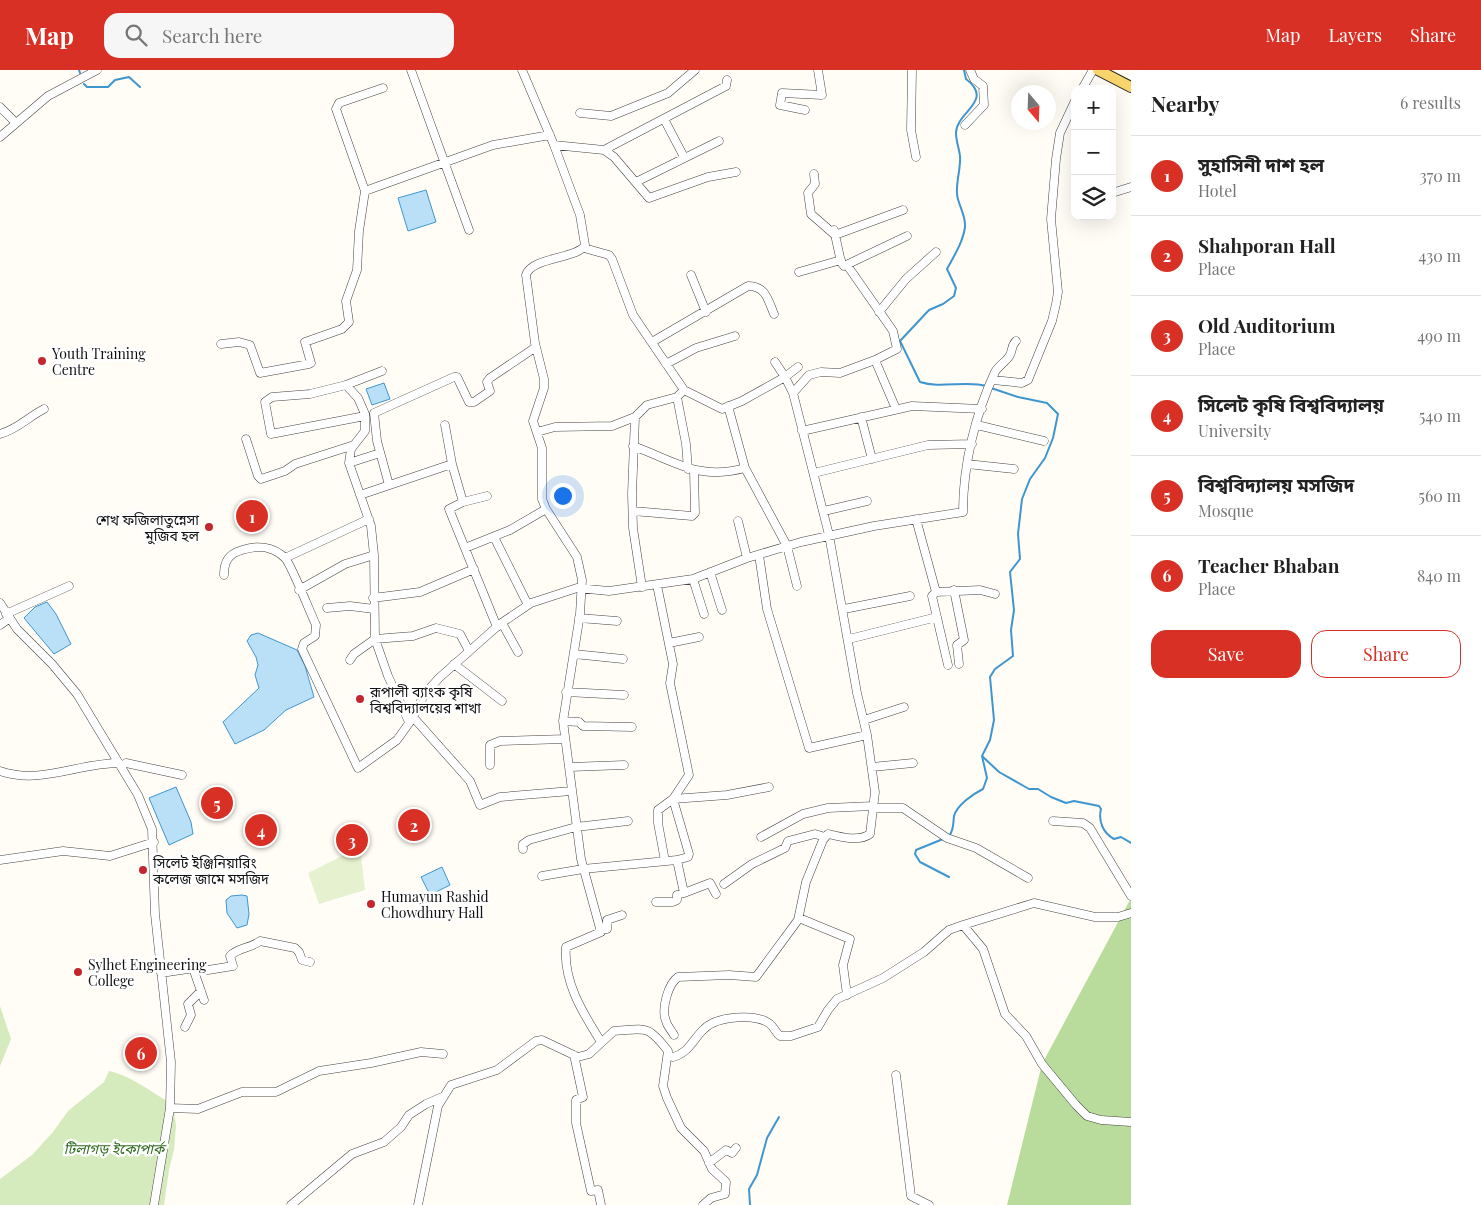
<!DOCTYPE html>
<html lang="en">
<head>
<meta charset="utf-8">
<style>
	:root { --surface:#fff; --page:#f6f6f6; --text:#222; --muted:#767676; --line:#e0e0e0; --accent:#d93025 }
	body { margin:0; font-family:"Playfair Display","Noto Sans Bengali",serif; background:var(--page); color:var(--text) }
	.controls { position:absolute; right:15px; top:15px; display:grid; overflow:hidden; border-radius:10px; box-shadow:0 5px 20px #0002 }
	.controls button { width:45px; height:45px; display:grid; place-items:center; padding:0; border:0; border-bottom:1px solid var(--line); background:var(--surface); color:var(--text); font:25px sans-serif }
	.compass { position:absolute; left:1011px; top:15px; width:45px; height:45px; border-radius:50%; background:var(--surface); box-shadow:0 5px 20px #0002; rotate:161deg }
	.you { position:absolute; left:562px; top:425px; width:18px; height:18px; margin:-12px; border:4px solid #fff; border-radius:50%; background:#1a73e8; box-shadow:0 0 0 8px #1a73e833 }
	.badge { display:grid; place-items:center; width:32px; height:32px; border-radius:50%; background:var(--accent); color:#fff; font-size:16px; font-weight:700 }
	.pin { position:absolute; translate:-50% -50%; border:2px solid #fff; box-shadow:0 1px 5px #0006 }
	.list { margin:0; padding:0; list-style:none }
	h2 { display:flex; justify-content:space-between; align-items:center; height:65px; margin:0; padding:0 20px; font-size:21px }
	h2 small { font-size:16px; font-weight:400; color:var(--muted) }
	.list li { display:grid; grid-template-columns:32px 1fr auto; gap:15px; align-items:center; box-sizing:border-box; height:80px; padding:0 20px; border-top:1px solid var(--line) }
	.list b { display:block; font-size:19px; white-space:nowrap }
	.list p { margin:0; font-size:16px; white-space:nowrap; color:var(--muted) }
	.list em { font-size:16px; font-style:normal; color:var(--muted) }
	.actions { display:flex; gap:10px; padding:15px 20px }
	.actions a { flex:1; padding:11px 0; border:1px solid var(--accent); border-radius:15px; text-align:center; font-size:18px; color:var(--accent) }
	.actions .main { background:var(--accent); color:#fff }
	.icon { flex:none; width:28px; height:28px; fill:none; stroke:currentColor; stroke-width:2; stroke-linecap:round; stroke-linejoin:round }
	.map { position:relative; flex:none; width:1131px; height:1135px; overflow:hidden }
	header { display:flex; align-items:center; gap:30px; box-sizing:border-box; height:70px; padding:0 25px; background:var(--accent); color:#fff }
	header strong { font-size:24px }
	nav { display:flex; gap:28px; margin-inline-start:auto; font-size:18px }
	.search { width:350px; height:45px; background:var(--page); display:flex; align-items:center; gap:12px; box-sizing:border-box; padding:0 18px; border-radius:15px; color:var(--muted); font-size:19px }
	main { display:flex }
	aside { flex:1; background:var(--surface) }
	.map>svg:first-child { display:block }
	.green { fill:#d5ebbd }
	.forest { fill:#b9dc9c }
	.pitch { fill:#e6f2cf }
	.water { fill:#b9e0f7; stroke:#3f96cf }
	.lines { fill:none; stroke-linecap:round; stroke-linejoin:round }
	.stream { stroke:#3f96cf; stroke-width:2 }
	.minor-casing { stroke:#444; stroke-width:9 }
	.major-casing { stroke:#222; stroke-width:12 }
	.minor { stroke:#fff; stroke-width:8 }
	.major { stroke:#f9d66b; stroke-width:10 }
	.poi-dot { fill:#c4262e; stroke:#fff; stroke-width:2 }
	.labels { text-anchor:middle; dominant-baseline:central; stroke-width:5; stroke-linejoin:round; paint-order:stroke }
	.poi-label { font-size:14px; fill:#111; stroke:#fff; text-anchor:start }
	.park-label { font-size:14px; font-style:italic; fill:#2f6b1f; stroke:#fff }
</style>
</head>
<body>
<header>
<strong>Map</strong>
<div class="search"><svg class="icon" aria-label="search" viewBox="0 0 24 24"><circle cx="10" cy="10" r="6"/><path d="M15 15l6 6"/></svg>Search here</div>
<nav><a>Map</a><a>Layers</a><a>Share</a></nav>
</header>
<main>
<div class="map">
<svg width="1131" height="1135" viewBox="0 0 1131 1135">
	<rect width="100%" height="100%" fill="#fffdf5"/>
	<path class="green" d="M 0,936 L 11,969 L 0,996 Z
		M 109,1001 C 133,1006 151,1023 173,1034 L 176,1056 L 174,1080 L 169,1100 L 164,1135 L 0,1135 L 0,1109 L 32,1085 L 53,1062 L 68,1041 L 104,1012 Z"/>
	<path class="forest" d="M 1131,828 L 1131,1135 L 1007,1135 L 1042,994 Z"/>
	<path class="pitch" d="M 360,777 L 365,820 L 319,834 L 308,803 Z"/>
	<path class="water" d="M 426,120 L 436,152 L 408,161 L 398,128 Z
		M 384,313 L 390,329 L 372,335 L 366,319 Z
		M 47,532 L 56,544 L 71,574 L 54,584 L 24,548 L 35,537 Z
		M 258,563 L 297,580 L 305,596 L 314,627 L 286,640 L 264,660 L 235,674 L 223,652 L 259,618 L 255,605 L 258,595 L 256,587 L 247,571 L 251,565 Z
		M 176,717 L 191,752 L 193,764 L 169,775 L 149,728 Z
		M 442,797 L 450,815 L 430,825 L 421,807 Z
		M 242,825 L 247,826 L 249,844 L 247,855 L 237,858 L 227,843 L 226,830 L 231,826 Z"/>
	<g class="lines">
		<path class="stream" d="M 79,0 L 80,3
			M 964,0 L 966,9 C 995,31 956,42 956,63 C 956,71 959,78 960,86 C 961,98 956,111 957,124 C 958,135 966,145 965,157 C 963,172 954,186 947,199 L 956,218 L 954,226 L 943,234 L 929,240 L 900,271 L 920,312 C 941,319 965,310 987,316
			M 84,14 L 87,17 L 108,17 L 115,10 L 129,7 L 140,17
			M 982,686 L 999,702 L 1029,719 L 1038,719 L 1051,727 L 1066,733 L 1074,731 L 1099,736 L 1101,739 C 1098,751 1103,763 1114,769 L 1121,767 L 1131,773
			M 949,766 C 954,760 953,754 954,746 C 957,735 973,724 983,719 L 987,708 L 982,686 L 990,670 L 994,650 L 990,607 L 995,599 L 1013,586 L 1011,560 L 1014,540 L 1010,502 L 1020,489 L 1018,464 L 1022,429 L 1030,409 L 1045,388 L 1053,368 L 1058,344 L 1047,333 L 1018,327 L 991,318
			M 943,769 L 916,780 L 915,784 L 920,792 L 949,807
			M 750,1135 L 749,1119 L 757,1105 L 767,1068 L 779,1047"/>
		<defs>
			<path id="minor" d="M 411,0 L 469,160
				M 522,0 L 554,75 L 604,80 L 614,87 L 649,128 L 708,107 L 736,102
				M 912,0 L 911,60 L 916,87
				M 383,18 L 339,33 L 336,39 L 365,121 L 493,75 L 550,65
				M 1082,19 L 1093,0
				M 0,37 L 16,53
				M 805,40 L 780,35 L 782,23 L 822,25 L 818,0
				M 580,43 L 611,46 L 668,23 L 695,0
				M 664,49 L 684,87
				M 965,55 L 984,35 L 983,16 L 974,9 L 970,0
				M 0,67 L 48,26 L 97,0
				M 554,75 L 580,145 L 585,175 C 578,189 531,187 526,205 L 535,273 L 544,309 L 544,318 L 533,351 L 542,378 L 542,429 L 546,439 L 577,487 L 582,510 L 580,544 L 563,651 L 581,789 L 601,862 L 566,877 C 563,912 583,943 601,972
				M 604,80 L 726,16 L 727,10
				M 814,104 L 815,114 L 808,123 L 811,144 L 835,165 L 903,140
				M 636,112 L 719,71
				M 1112,123 L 1131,117
				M 834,160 L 841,192 L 844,196 L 907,166
				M 584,178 L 609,185 L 612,189 L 633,245 L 684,320
				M 847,195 L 893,261 L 897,279 L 875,290 L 896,339
				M 799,202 L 841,190
				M 691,205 L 706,242
				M 879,242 L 906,209 L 936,182
				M 652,272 L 748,216 C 766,216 768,230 774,244
				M 221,274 L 239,272 L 250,275 L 260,303 L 309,294 L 311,293 L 305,272 L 342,259 L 349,252 L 346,231 L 357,200 L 359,161 L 365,121
				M 775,292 L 785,307 L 798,297
				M 666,294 L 696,278 L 735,266
				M 993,310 L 1022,313 L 1028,310 L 1052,251 L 1056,234 L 1058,222 L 1051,149 L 1056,89 L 1060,63 L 1075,31
				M 346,315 L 382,301
				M 793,323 L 809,305 L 821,302 L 840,303 L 875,290
				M 677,327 L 686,374 L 688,399
				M 728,336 L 745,398 L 787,476 L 797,516
				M 861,347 L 872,389
				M 445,355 L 452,394
				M 977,355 L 1044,371
				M 802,361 L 912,336 L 982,339
				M 537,362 L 555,357 L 612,356 L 635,347
				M 0,364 C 18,359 28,347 44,339
				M 246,369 L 258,406 L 261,409 L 285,401 L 295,394 L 354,375
				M 633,376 C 675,391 698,411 745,398
				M 349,393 L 380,383
				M 967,394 L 1014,399
				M 814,403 L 928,375 L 972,374
				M 389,415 L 377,371 L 374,343 L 454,307 L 457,307 L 469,332 L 474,332 L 490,321 L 487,312 L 490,308 L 536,277
				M 360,425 L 452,394 L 463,432 L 487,426
				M 463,432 L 449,439 L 497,557
				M 633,441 L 692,446 L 695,443 L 694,401
				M 824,441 L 867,431
				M 916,449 L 936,522 L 980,520 L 995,524
				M 738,451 L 747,488
				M 494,467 L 528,535
				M 465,478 L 510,460 L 546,439
				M 759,485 L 767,539 L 809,678 L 867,665
				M 285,488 L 369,449
				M 710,502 L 722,540
				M 224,505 C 224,492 228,484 242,480 C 257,475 273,476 285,488 C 291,494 310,542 316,555 L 315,566 L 304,573 L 302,579 L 358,698 L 397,670 L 412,649 L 424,625 L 439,608 L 500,554 L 531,533 L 577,518 L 609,521 L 693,509 L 747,488 L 801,472 L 874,456 L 963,442 C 963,395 975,345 995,302 C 999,295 1007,291 1010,285 C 1013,279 1011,276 1016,271
				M 693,509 L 704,544
				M 657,515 L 673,594 L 670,613 L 689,705 L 673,729 L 658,740 L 658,753 L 665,791
				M 642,517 L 633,458 L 632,424 L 635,347 L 647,335 L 677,327 L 684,320 L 722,339 L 742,331 L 785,307 L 793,323 L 829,465 L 857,623 L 867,665 L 875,722 L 870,764 C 859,772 840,767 828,764 L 823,770 L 806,812 L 798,850 L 756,907 L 729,905 L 678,907 C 668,914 661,939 666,951 C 667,956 672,961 674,965
				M 299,520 L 345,494 L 374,485
				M 954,520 L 964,570 L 957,575 L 959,594
				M 936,522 L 932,526 L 948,595
				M 373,528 L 420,522 L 474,499
				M 0,533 L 17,559 L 52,594 L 77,624 L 138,725 L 152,759 L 155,844 L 171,992 L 170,1038 L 154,1135
				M 327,538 L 350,536 L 374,539
				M 844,539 L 910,526
				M 6,544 L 69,516
				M 579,548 L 617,551
				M 502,553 L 518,582
				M 0,555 L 10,548
				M 849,569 L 937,547
				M 669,573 L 699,567
				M 574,584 L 623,589
				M 350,590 L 354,584 L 375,569 L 374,485 L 371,456 L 349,393 L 351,379 L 365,361 L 365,344 L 358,328 L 346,315 L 310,324 L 272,327 L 265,332 L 271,364 L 365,346
				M 454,594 L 502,631
				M 566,622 L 624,625
				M 413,647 L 470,711 L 480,735 L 500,727 L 571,721
				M 864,650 L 904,637
				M 563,651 L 579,652 L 583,656 L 632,657
				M 409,652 L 388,606 L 375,569 L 413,566 L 436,558 L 460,564 L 469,581
				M 126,693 L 182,705
				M 490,695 L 490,675 L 500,671 L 565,669
				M 570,697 L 624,695
				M 872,697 L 913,693
				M 0,701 C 41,715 78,693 119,693
				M 673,729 L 727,725 L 769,717
				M 673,729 L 689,784 L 688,787 L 677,790
				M 873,738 L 903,738 L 947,768 L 976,778 L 1028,808
				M 1053,751 L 1083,753 L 1090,758 L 1131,826
				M 761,767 L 803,744 L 828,738 L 873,736
				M 523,779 L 523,774 L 529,770 L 576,757 L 628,751
				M 0,790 L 63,781 L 110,786 L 154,772
				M 542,806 L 583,799 L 677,790 L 684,823 L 710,813 L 716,824
				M 724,814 L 752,794 L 785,778 L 788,771 L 815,764 L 825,767
				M 656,832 L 673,832 L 677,830 L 677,825 L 684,823
				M 1131,843 L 1118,847 L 1095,847 L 1034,833 L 963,855 L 983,879 L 1005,944 L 1026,966 L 1042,994 L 1076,1035 L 1087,1046 L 1101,1050 L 1131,1052
				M 799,848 L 850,869 L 843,895 L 847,925
				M 600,860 L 607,859 L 607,850 L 622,845
				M 193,898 L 204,930
				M 161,903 L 201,897 L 208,900 L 233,896 L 230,886 C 237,878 251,878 260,871 L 295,878 L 299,882 L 302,890 L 310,892
				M 185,957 L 191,945 L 188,934 L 201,921
				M 574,985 L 583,1027 L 576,1030 L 576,1053 L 591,1121 L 598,1120 L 601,1135
				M 668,985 L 673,987 C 689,983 693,969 704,959 C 717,946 756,943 770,954 C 774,957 776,963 780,966 L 791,966 L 818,957 L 828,940 L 837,929 L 883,908 L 924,882 L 949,860 L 963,855
				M 896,1005 L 911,1126 L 929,1135
				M 170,1038 L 198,1039 L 242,1022 L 276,1022 L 319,1001 L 371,993 L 421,982 L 443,984
				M 709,1093 L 726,1080 L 732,1083 L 736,1078
				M 291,1135 L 352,1084 L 384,1072 L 401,1057 L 409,1045 L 426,1034 L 442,1027
				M 418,1135 L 438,1036 L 451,1015 L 497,1000 L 536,971 L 542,970 L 578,987 L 589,984 L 614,961 C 646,959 647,954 668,981 L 663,1016 L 667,1028 L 681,1058 L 704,1081 L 712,1099 L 726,1112 L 725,1124 L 711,1128 L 703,1135"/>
			<path id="major" d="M 1098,0 L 1131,17"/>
		</defs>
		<use href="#minor" class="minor-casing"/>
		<use href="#major" class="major-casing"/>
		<use href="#minor" class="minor"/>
		<use href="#major" class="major"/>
	</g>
	<g class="poi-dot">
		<circle cx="42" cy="291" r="5"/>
		<circle cx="209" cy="457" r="5"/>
		<circle cx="360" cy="629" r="5"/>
		<circle cx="143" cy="800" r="5"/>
		<circle cx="371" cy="834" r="5"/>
		<circle cx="78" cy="902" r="5"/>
	</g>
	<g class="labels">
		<g class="poi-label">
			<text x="52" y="283">Youth Training<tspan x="52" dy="16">Centre</tspan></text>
			<text x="199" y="449" text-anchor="end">শেখ ফজিলাতুন্নেসা<tspan x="199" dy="16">মুজিব হল</tspan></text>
			<text x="370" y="621">রূপালী ব্যাংক কৃষি<tspan x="370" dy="16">বিশ্ববিদ্যালয়ের শাখা</tspan></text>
			<text x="153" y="792">সিলেট ইঞ্জিনিয়ারিং<tspan x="153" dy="16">কলেজ জামে মসজিদ</tspan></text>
			<text x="381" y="826">Humayun Rashid<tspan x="381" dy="16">Chowdhury Hall</tspan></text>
			<text x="88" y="894">Sylhet Engineering<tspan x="88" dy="16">College</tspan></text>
		</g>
		<g class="park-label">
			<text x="114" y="1078">টিলাগড় ইকোপার্ক</text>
		</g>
	</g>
</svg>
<div class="controls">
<button>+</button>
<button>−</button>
<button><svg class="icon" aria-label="layers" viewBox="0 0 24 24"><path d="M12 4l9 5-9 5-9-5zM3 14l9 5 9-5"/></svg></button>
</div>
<svg class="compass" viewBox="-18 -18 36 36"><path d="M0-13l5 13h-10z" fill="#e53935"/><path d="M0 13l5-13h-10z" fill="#767676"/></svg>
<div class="you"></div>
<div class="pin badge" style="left:252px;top:446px">1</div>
<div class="pin badge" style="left:414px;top:755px">2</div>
<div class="pin badge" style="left:352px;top:770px">3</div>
<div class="pin badge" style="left:261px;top:760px">4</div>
<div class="pin badge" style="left:217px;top:733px">5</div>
<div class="pin badge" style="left:141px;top:983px">6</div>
</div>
<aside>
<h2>Nearby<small>6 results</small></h2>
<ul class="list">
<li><span class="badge">1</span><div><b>সুহাসিনী দাশ হল</b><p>Hotel</p></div><em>370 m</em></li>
<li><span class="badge">2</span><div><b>Shahporan Hall</b><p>Place</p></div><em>430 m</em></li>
<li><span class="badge">3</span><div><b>Old Auditorium</b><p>Place</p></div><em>490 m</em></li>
<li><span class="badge">4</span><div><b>সিলেট কৃষি বিশ্ববিদ্যালয়</b><p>University</p></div><em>540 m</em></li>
<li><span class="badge">5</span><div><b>বিশ্ববিদ্যালয় মসজিদ</b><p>Mosque</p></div><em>560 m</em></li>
<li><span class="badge">6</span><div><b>Teacher Bhaban</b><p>Place</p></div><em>840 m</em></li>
</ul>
<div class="actions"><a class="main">Save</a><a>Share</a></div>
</aside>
</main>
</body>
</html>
